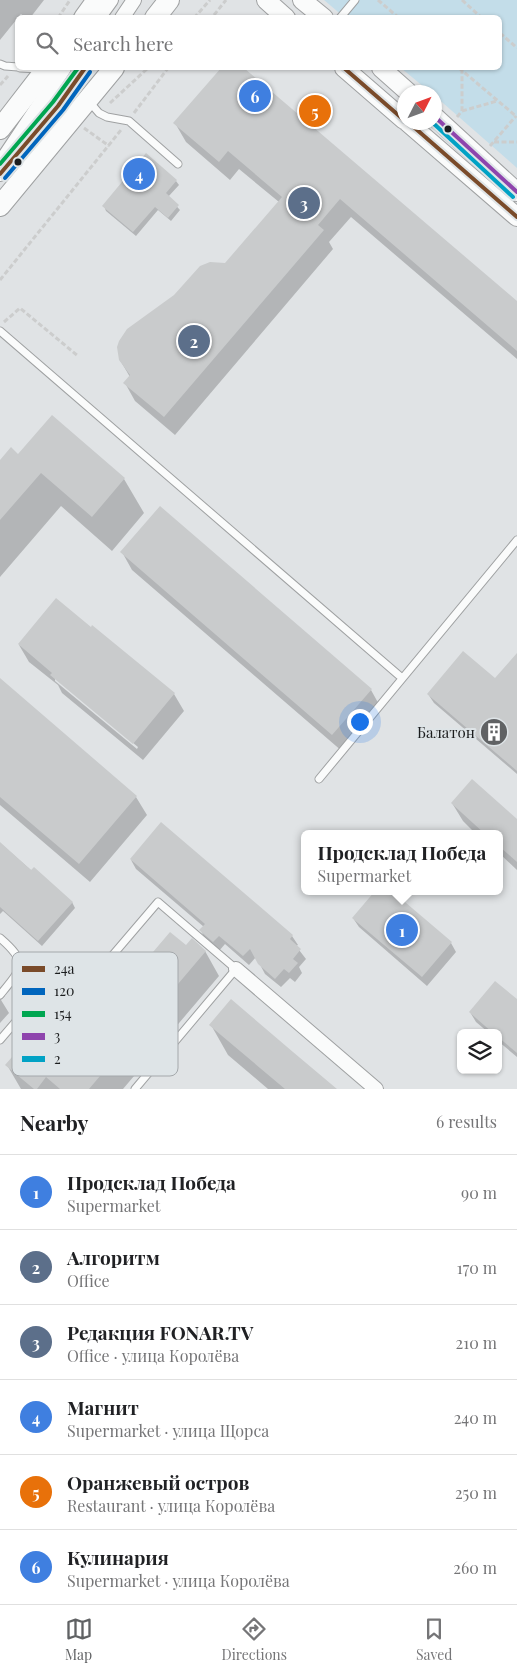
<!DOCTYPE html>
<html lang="en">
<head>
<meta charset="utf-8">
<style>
	:root { --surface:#fff; --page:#f2f2f2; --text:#202124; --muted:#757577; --line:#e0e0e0; --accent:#606264 }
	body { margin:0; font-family:"Playfair Display",serif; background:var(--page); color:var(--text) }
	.controls { position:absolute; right:15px; bottom:15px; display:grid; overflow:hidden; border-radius:8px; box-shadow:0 1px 4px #0004 }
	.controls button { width:45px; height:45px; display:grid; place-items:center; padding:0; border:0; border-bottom:1px solid var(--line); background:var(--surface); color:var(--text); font:25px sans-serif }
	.compass { position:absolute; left:397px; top:85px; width:45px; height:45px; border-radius:50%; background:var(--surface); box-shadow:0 1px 4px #0004; rotate:48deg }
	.you { position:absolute; left:359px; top:721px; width:18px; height:18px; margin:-12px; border:4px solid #fff; border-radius:50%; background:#1a73e8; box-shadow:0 0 0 8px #1a73e833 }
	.badge { display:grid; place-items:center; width:32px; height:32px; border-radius:50%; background:var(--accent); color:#fff; font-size:16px; font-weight:700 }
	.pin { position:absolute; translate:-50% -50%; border:2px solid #fff; box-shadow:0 1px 5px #0006 }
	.popup { position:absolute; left:301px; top:830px; width:202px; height:65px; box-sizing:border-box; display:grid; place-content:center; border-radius:8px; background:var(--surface); filter:drop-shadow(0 1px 4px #0005); font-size:16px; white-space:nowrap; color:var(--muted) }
	.popup b { font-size:19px; color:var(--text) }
	.popup::after { content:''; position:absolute; left:50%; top:100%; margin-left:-10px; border:10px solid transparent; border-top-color:var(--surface) }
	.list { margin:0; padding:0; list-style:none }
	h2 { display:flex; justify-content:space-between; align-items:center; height:65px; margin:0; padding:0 20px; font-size:21px }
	h2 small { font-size:16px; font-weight:400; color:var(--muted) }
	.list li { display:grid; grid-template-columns:32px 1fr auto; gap:15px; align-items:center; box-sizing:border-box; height:75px; padding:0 20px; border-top:1px solid var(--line) }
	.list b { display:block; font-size:19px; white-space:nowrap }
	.list p { margin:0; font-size:16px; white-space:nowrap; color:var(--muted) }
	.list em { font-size:16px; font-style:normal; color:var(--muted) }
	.icon { flex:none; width:28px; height:28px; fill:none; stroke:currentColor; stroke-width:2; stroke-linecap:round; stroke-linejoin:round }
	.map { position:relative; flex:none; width:517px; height:1089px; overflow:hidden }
	.search { position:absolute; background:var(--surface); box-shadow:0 1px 4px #0004; left:15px; right:15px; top:15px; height:55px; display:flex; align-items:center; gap:12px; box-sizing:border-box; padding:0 18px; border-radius:8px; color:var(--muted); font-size:19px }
	.sheet { height:515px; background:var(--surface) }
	nav { display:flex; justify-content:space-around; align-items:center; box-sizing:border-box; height:70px; border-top:1px solid var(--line); background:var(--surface); font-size:14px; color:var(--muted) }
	nav a { display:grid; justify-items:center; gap:2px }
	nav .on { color:var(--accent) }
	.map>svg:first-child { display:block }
	.green { fill:#c3dde9 }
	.shadow { fill:#0003; fill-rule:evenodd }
	.building { fill:#c9cbcc }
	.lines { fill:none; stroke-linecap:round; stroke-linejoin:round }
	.service-casing { stroke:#9fa1a2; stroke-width:9 }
	.minor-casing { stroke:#9fa1a2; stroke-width:16 }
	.tertiary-casing { stroke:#9fa1a2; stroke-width:20 }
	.secondary-casing { stroke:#9fa1a2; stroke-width:22 }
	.path { stroke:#cccdcd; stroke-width:3; stroke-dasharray:5 2.5; stroke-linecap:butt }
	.service { stroke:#fafbfb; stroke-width:7 }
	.minor { stroke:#fafbfb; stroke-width:14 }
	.tertiary { stroke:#fafbfb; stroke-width:18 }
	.secondary { stroke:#fafbfb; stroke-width:20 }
	.bus-1-casing { stroke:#dee4e7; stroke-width:8 }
	.bus-2-casing { stroke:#dee4e7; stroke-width:8 }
	.bus-3-casing { stroke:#dee4e7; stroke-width:8 }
	.bus-4-casing { stroke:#dee4e7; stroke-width:8 }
	.bus-5-casing { stroke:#dee4e7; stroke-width:8 }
	.bus-1 { stroke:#7a4b2a; stroke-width:4 }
	.bus-2 { stroke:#0065bd; stroke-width:4 }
	.bus-3 { stroke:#00a651; stroke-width:4 }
	.bus-4 { stroke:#8e44ad; stroke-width:4 }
	.bus-5 { stroke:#01a2c5; stroke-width:4 }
	.bus-dot { fill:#1b1d1e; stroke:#dee4e7; stroke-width:2 }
	.labels { text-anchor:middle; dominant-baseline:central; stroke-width:4; stroke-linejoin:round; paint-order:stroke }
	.poi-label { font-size:15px; fill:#1b1d1e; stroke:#dee4e7; text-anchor:end }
	.key { fill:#dee4e7; stroke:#a4a8ab; stroke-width:1 }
	.key-label { font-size:14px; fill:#1b1d1e }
</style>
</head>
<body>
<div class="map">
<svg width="517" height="1089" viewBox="0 0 517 1089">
	<rect width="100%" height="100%" fill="#e0e3e5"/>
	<path class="green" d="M 324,0 L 517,0 L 517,168 L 435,96 L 434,92 L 430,92 L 401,68 L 500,68 L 500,18 L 344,17 Z"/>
	<path class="shadow" d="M 0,0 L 44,0 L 30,18 L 25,18 L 21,14 L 0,40 Z
		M 223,68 L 242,68 L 517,303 L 517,359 L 351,217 L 329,242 L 333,249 L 175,435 L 135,401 L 125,383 L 130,377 L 120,360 L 226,265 L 279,202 L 239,169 L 230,180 L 186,142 L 175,123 Z
		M 176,181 L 179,185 L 168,197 L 180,210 L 171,221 L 158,210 L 136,236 L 106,211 L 104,206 Z
		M 52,417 L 124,479 L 144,513 L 112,551 L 61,506 L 0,577 L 0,462 L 19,456 Z
		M 122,552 L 371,690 L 381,708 L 343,752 L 132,570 Z
		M 19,645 L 174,694 L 184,711 L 143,760 L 62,693 L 58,685 L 29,662 ZM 55,678 L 138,747 L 137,749 L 55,681 Z
		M 517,655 L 517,774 L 434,703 L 428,694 L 496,680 Z
		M 3,682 L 136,797 L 147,815 L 90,882 L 0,805 L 0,685 Z
		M 452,803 L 517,821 L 517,870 L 500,854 L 500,834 L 476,834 L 463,821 Z
		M 0,843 L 32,871 L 72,902 L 75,908 L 42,946 L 3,911 L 0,914 Z
		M 131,860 L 292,936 L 298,945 L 296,946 L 306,959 L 299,967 L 302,973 L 295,982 L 290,978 L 281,987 L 265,974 L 256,957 L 249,965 L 225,944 L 219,951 L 206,940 L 201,931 L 204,927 L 136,869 Z
		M 353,918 L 451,943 L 456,952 L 427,986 L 359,927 Z
		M 186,947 L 205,951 L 219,976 L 123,1089 L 21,1089 L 7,1065 L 57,1067 Z
		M 0,987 L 5,996 L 1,1000 L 9,1013 L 0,1023 Z
		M 517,1001 L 517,1057 L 498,1041 L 498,1033 L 489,1033 L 476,1022 L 470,1012 Z
		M 211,1025 L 335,1089 L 268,1089 L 228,1055 Z"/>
	<path class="building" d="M 221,68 L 244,68 L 517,301 L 517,351 L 340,199 L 318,225 L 324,230 L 164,417 L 123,383 L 130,375 L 119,360 L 117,347 L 119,341 L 127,329 L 174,295 L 200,266 L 210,262 L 225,263 L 282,197 L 228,151 L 219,162 L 173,123 Z
		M 146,153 L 177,180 L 166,193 L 179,205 L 168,218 L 155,207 L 133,232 L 102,206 Z
		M 52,415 L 125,478 L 92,517 L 41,473 L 0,520 L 0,460 L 11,447 L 18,454 Z
		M 160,506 L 372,689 L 332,735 L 120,552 Z
		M 56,598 L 91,627 L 92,625 L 175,693 L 133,744 L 50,675 L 52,673 L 18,644 Z
		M 463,651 L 495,678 L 517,653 L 517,771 L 427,694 Z
		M 0,678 L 137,796 L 79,864 L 0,797 Z
		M 472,779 L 517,819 L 517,862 L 500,847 L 500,834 L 485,834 L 451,803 Z
		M 161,822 L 293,935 L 290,939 L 301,949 L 293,959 L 298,963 L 289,973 L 284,969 L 275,979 L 258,964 L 250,949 L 243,956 L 219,936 L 213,942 L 199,930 L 205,924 L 130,859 Z
		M 0,842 L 31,870 L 34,867 L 73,902 L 38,941 L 0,907 Z
		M 375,891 L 392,891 L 452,942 L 422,977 L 352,918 Z
		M 170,932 L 186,945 L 192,938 L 206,951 L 89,1089 L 60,1089 L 46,1077 L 37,1089 L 34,1089 L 5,1065 L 27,1040 L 57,1065 Z
		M 495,981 L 517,999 L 517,1053 L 498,1037 L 498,1033 L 493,1033 L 469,1012 Z
		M 231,999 L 293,1052 L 337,1089 L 285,1089 L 209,1025 Z"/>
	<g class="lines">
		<defs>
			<path id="service" d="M 340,18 L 355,0
				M 0,64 L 5,66 L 18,67
				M 20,68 L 43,69
				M 91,101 L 93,106 L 99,113 L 107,117 L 129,121 L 178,164
				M 0,331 L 402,678
				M 319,779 L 517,540
				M 0,938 C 29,963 22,968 0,995
				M 0,1040 L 24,1012 L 47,1032 L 158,902 L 236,969 L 135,1089"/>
			<path id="minor" d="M 98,18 L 111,0
				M 122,18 L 134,0
				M 1,162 L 64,68
				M 0,174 L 58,106 L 85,68
				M 236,969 L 376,1089"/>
			<path id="tertiary" d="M 266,0 L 286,18
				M 302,0 L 324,18
				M 344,68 L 404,120
				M 381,68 L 408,92
				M 434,116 L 517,192
				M 407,122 L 517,217"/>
			<path id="secondary" d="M 84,18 L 97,0
				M 155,18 L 169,0
				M 0,129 L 47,68
				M 0,206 L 114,68"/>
		</defs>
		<use href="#service" class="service-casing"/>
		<use href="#minor" class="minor-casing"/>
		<use href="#tertiary" class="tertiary-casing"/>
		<use href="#secondary" class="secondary-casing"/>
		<path class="path" d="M 378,0 L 399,18
			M 462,0 L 482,18
			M 214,15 L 226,0
			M 58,18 L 70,0
			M 194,18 L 210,0
			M 500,33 L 517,48
			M 459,68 L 517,117
			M 0,85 L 8,76
			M 110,103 L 148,68
			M 462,111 L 497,101
			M 134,113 L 168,68
			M 457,117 L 462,111 L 462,70
			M 84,128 L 109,146
			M 494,142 L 517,142
			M 490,146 L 516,116
			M 0,280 L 121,130
			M 4,322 L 20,308 L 78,356"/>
		<use href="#service" class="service"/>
		<use href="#minor" class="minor"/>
		<use href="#tertiary" class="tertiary"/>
		<use href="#secondary" class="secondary"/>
		<defs>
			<path id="bus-1" d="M 344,68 L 404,120
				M 408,122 L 517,217
				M 0,174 L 58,106 L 85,68"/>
			<path id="bus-2" d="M 5,178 L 63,110 L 90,72"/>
			<path id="bus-3" d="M 0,164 L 53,102 L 78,68"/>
			<path id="bus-4" d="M 434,116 L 517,192"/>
			<path id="bus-5" d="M 432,122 L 513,197"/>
		</defs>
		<use href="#bus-1" class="bus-1-casing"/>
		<use href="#bus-2" class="bus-2-casing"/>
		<use href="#bus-3" class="bus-3-casing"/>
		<use href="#bus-4" class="bus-4-casing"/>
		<use href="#bus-5" class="bus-5-casing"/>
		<use href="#bus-1" class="bus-1"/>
		<use href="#bus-2" class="bus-2"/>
		<use href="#bus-3" class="bus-3"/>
		<use href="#bus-4" class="bus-4"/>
		<use href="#bus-5" class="bus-5"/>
	</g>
	<defs>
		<symbol id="building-disc" viewBox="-11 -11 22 22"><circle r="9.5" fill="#606264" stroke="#dee4e7"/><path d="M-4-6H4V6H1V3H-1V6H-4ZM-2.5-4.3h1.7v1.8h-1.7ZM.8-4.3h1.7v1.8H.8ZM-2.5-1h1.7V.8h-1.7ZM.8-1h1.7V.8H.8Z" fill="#fff"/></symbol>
	</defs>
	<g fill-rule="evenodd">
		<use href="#building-disc" x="478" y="716" width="32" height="32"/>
	</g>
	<g class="bus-dot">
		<circle cx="448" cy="129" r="4.5"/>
		<circle cx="18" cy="162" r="4.5"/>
	</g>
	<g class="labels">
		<g class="poi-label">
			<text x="475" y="732">Балатон</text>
		</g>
	</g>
	<rect x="12" y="952" width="166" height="124" rx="8" class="key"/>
	<rect x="22" y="966" width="23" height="6" fill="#7a4b2a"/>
	<rect x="22" y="988" width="23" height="7" fill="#0065bd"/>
	<rect x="22" y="1011" width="23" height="6" fill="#00a651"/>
	<rect x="22" y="1033" width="23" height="7" fill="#8e44ad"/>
	<rect x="22" y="1056" width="23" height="6" fill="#01a2c5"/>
	<g class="key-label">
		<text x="54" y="974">24a</text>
		<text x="54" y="996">120</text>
		<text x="54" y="1019">154</text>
		<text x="54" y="1041">3</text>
		<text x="54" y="1064">2</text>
	</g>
</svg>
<div class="controls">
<button><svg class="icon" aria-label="layers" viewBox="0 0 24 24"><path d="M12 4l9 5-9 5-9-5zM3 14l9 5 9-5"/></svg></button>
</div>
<svg class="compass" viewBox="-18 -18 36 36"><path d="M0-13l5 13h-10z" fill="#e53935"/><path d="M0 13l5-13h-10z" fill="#757577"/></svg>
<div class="you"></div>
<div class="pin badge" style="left:402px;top:930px;background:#3f7fe0">1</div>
<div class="popup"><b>Продсклад Победа</b>Supermarket</div>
<div class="pin badge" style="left:194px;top:341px;background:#5c6f8a">2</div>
<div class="pin badge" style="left:304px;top:203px;background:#5c6f8a">3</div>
<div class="pin badge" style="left:139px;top:174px;background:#3f7fe0">4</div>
<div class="pin badge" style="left:315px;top:111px;background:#e8710a">5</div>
<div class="pin badge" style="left:255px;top:96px;background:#3f7fe0">6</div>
<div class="search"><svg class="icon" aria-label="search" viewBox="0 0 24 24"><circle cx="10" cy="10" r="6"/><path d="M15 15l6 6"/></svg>Search here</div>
</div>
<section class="sheet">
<h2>Nearby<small>6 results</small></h2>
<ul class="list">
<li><span class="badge" style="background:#3f7fe0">1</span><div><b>Продсклад Победа</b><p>Supermarket</p></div><em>90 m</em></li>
<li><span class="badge" style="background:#5c6f8a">2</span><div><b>Алгоритм</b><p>Office</p></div><em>170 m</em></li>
<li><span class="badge" style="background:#5c6f8a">3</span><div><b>Редакция FONAR.TV</b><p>Office · улица Королёва</p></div><em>210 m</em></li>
<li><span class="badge" style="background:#3f7fe0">4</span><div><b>Магнит</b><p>Supermarket · улица Щорса</p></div><em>240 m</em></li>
<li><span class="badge" style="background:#e8710a">5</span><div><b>Оранжевый остров</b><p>Restaurant · улица Королёва</p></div><em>250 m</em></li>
<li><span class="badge" style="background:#3f7fe0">6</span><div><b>Кулинария</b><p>Supermarket · улица Королёва</p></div><em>260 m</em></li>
</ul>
</section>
<nav>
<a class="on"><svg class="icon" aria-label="map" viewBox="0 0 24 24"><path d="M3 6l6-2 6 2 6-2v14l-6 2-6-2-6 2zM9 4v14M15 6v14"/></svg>Map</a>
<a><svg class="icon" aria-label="directions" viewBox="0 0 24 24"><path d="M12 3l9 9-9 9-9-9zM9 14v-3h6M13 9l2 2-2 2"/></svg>Directions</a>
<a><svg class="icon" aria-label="saved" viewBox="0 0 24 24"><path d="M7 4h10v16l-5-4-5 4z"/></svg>Saved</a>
</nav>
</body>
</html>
